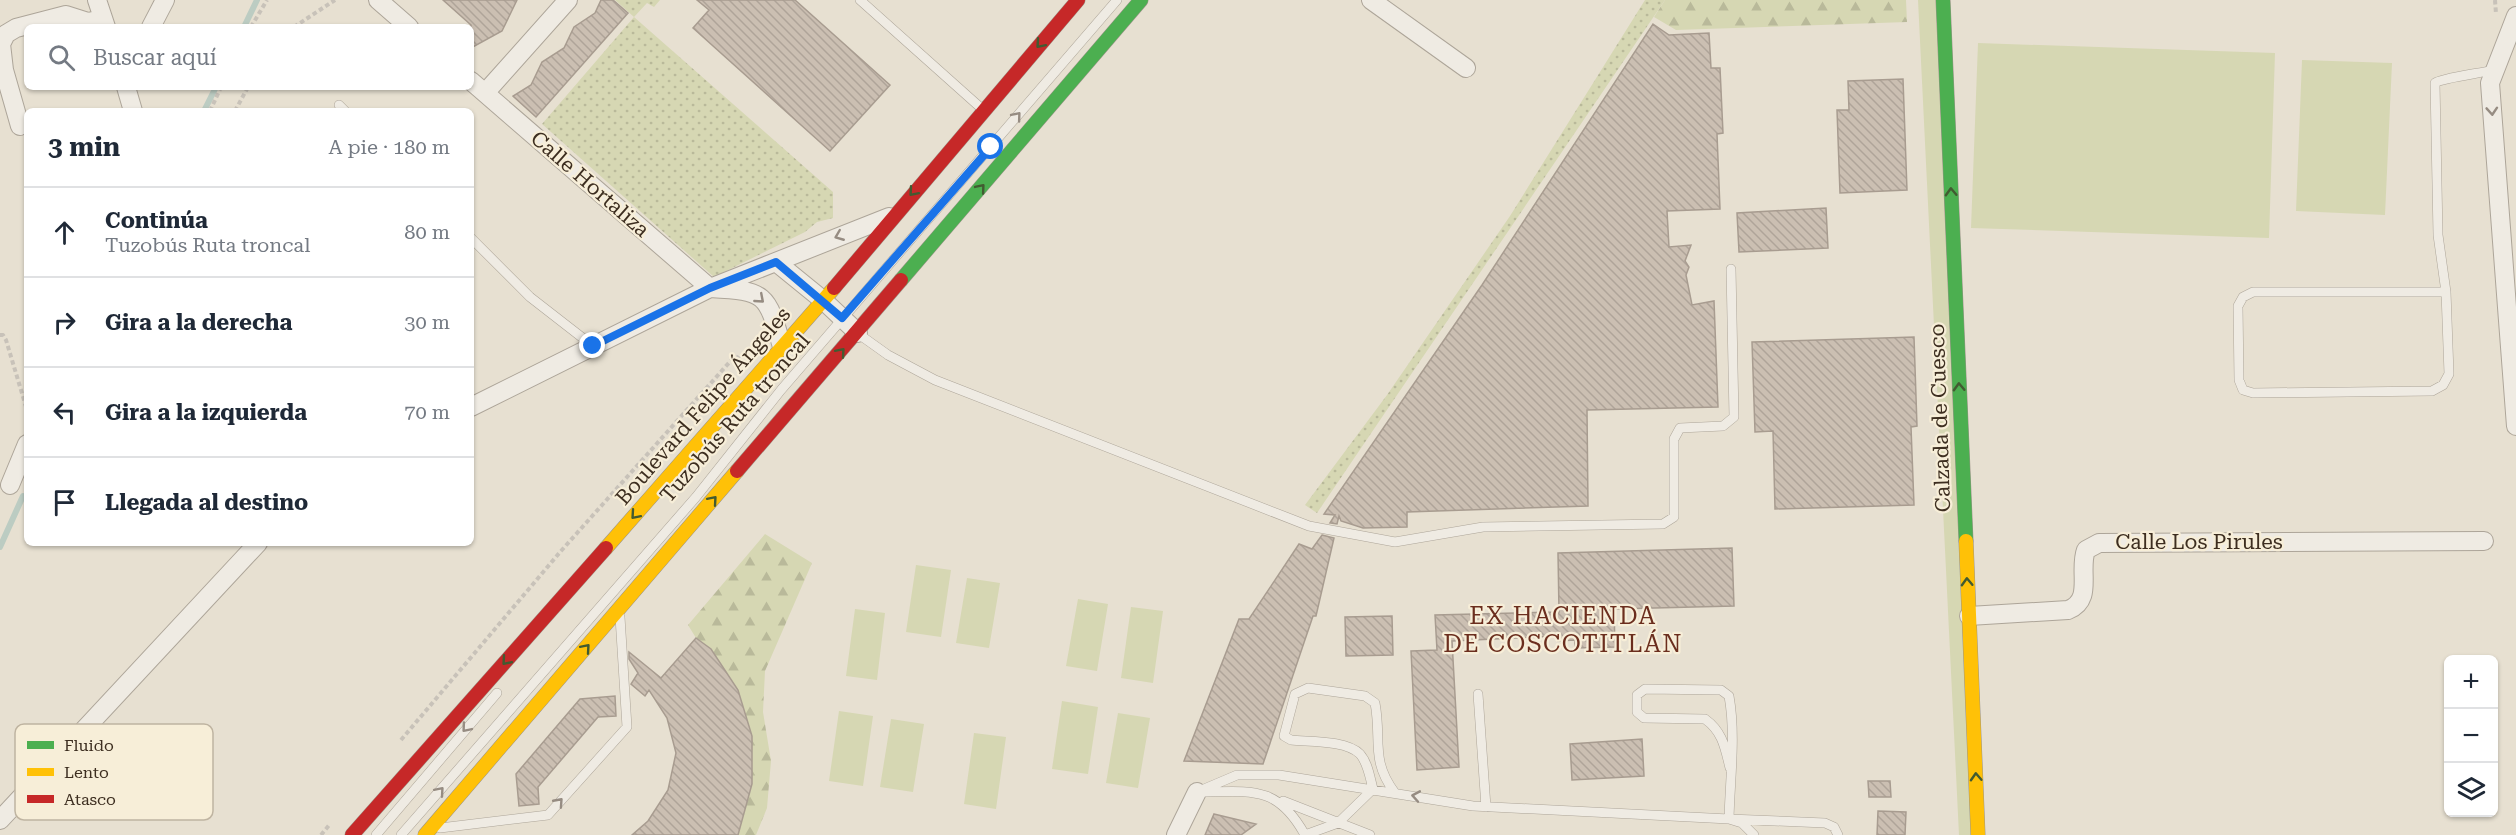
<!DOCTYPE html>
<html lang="es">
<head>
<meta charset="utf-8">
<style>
	:root { --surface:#fff; --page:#f6f6f7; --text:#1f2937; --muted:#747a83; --line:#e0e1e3 }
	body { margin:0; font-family:"Roboto Serif",serif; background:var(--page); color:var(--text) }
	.controls { position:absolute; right:18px; bottom:18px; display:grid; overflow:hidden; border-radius:9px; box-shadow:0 2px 4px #0004 }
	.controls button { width:54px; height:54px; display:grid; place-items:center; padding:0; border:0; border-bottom:2px solid var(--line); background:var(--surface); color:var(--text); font:30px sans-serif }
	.stop { position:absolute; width:18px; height:18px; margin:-14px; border:4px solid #1a73e8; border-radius:50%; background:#fff }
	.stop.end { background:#1a73e8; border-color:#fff; box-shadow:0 2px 6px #0008 }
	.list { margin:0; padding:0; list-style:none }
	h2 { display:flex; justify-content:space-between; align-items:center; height:78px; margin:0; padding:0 24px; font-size:26px }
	h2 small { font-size:20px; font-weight:400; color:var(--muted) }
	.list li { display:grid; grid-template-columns:39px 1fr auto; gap:18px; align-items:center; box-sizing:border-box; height:90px; padding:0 24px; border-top:2px solid var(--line) }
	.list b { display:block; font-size:22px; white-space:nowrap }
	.list p { margin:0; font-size:20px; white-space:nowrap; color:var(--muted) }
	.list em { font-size:20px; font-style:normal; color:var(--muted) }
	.icon { flex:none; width:33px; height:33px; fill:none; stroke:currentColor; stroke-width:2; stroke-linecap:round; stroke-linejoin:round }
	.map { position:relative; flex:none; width:2516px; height:835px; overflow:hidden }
	.search { position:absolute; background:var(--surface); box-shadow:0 2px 4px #0004; left:24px; top:24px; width:450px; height:66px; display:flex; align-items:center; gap:15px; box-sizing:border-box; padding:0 21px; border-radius:9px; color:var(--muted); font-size:22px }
	.panel { position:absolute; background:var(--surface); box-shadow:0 2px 4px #0004; left:24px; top:108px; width:450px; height:438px; border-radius:9px }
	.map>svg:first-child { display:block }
	.grass { fill:url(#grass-dots) }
	.forest { fill:url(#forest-firs) }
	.green { fill:#d6d7b3 }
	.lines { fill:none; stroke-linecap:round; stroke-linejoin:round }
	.stream { stroke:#bcccc2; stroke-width:6 }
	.building { fill:url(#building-back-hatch); stroke:#a89c90; stroke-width:1.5 }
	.lane-casing { stroke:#ada599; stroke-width:10 }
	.street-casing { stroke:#ada599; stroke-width:20 }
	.fast-casing { stroke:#9c958a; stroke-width:15 }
	.slow-casing { stroke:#9c958a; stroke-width:15 }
	.jam-casing { stroke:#9c958a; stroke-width:15 }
	.path { stroke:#c8c2b9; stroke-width:4; stroke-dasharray:4.5 3; stroke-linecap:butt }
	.lane { stroke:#efebe3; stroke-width:9 }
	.street { stroke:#efebe3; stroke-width:18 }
	.fast { stroke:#4caf50; stroke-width:14 }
	.slow { stroke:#ffc107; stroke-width:14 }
	.jam { stroke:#c62828; stroke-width:14 }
	.oneway { stroke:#425b31 }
	.oneway2 { stroke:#968c82 }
	.route { stroke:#1a73e8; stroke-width:8 }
	.labels { text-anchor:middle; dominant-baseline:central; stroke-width:4.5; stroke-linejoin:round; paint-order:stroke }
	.street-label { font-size:21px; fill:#3d2e20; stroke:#f7eed8 }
	.quarter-label { font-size:24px; letter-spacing:1.5px; fill:#6b2e1e; stroke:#f7eed8 }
	.key { fill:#f7eed8; stroke:#bfb4a1; stroke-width:1.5 }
	.key-label { font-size:16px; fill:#3d2e20 }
</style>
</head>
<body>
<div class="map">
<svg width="2516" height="835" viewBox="0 0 2516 835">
	<defs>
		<pattern id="grass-dots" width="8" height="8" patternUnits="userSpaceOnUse" patternTransform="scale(1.5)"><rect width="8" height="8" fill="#d6d7b3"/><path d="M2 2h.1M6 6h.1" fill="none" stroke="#b9b99a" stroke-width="1.8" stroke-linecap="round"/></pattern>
		<pattern id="forest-firs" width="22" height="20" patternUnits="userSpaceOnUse" patternTransform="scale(1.5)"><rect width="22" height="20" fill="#d6d7b3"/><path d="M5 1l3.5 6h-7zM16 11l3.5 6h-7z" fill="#b9b99a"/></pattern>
		<pattern id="building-back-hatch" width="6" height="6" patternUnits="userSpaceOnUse" patternTransform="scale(1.5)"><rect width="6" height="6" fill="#cbbfb2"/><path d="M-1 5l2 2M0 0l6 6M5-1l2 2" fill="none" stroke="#afa499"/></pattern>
	</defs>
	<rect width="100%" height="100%" fill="#e7e0d1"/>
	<path class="grass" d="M 615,0 L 660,0 L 654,7 L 647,3 L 634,17 L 833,192 L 833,218 L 817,222 L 805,232 L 714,277 L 542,124 L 634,17 Z
		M 1645,0 L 1665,0 L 1317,513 L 1305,505 L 1387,395 L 1510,216 Z"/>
	<path class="forest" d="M 1665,0 L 1906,0 L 1907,22 L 1676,30 L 1654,17 Z
		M 765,534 L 812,563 L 765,671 L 763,712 L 771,761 L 767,808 L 756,835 L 736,835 L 738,690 L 711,649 L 696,638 L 688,625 Z"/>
	<path class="green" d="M 1918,0 L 1941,0 L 1977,835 L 1959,835 Z
		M 1978,43 L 2275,53 L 2269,238 L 1971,228 Z
		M 2302,60 L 2392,63 L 2385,215 L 2296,211 Z
		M 916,565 L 951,570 L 941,637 L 906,632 Z
		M 967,578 L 1000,583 L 989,648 L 956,643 Z
		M 1078,599 L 1108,604 L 1097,671 L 1066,666 Z
		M 1131,607 L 1163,611 L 1153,683 L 1121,678 Z
		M 855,609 L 885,613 L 877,680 L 846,676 Z
		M 1062,701 L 1098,707 L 1088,774 L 1052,769 Z
		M 839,711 L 873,716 L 863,786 L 829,781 Z
		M 1118,713 L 1150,718 L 1138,788 L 1106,783 Z
		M 891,719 L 924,724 L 913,792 L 880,787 Z
		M 974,733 L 1006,737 L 996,809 L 964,804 Z"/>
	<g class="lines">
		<path class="stream" d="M 244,27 L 257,0
			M 204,111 L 216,87
			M 0,547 L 23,496"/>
	</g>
	<path class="building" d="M 443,0 L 517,0 L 502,31 L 471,48 L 471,25 Z
		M 601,0 L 613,0 L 628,13 L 536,117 L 513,96 L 531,85 L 542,62 L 564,48 L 574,27 L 595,13 Z
		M 697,0 L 795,0 L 890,85 L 830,151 L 693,28 L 709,10 Z
		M 1653,24 L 1669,35 L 1709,33 L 1711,68 L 1720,68 L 1723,133 L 1717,134 L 1720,209 L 1667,211 L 1669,247 L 1691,245 L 1685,261 L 1689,267 L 1686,275 L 1692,305 L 1714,301 L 1718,407 L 1587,410 L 1588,506 L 1407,512 L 1407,527 L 1363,528 L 1341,521 L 1339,516 L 1337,524 L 1330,523 L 1335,515 L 1324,514 L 1482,285 Z
		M 1903,79 L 1907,190 L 1840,193 L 1837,110 L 1849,110 L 1848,81 Z
		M 1826,208 L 1828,248 L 1739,252 L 1737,213 Z
		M 1914,337 L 1917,426 L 1911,427 L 1914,505 L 1775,509 L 1773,431 L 1755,432 L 1752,342 Z
		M 1322,535 L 1334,538 L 1316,616 L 1313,616 L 1263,764 L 1184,761 L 1239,619 L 1249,619 L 1299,544 L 1312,549 Z
		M 1732,548 L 1734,606 L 1614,609 L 1615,647 L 1575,648 L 1575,640 L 1558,641 L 1558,636 L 1452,641 L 1459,767 L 1417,770 L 1411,651 L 1437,650 L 1435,615 L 1559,612 L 1558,553 Z
		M 1392,616 L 1393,655 L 1346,656 L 1345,617 Z
		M 696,638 L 711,649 L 738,690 L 752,736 L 752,784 L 738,835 L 632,835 L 648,821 L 668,790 L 676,753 L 667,718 L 649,690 L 645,696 L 631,684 L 638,673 L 629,659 L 629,652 L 661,678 Z
		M 615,696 L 616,716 L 598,717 L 538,787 L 539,804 L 519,806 L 516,774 L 580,699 Z
		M 1642,739 L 1644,776 L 1572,780 L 1570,744 Z
		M 1868,781 L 1890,781 L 1891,797 L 1869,797 Z
		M 1878,811 L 1906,812 L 1905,835 L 1877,835 Z
		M 1214,814 L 1256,824 L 1241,835 L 1205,835 Z"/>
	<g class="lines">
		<defs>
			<path id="lane" d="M 860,0 L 981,108
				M 339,105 L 345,111
				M 471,238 L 530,297 L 593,346
				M 2446,292 L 2253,292 L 2243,297 L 2238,306 L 2239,380 L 2243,390 L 2253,393 L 2432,391 L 2443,385 L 2449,374 L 2446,292 L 2438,235 L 2435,83 C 2441,78 2482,73 2493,70
				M 860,335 L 888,355 L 935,380 L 1309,526 L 1395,542 L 1483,527 L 1663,524 L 1674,517 L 1674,439 L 1680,428 L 1723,426 L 1734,417 L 1731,269
				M 1478,694 L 1486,807
				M 1730,768 C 1725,748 1723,732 1705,719 L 1644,718 L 1637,712 L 1637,695 L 1645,689 L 1721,690 L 1729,696 C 1736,735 1730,779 1729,819 L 1825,823 L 1834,827 L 1838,835
				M 1197,792 L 1237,775 L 1279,775 L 1473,806 L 1729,819 L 1742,823 L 1754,835
				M 1202,792 C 1253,791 1278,786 1305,835
				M 1283,801 L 1370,835
				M 440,828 L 548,815 L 627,727 L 620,617
				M 376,835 L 497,693
				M 401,835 L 696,497 L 781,390 L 1117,0
				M 1305,835 L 1338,823 L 1373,789 C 1370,778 1368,763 1360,754 C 1346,740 1310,742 1291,740 L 1284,736 L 1295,694 L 1308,688 L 1365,696 L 1375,703 C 1382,740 1370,760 1395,793"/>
			<path id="street" d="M 97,0 L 106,27
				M 378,0 L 409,27
				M 1371,0 L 1466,68
				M 2516,16 L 2490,83 L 2516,426
				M 151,27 L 165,0
				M 471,81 L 710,288 C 766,291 767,293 782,347
				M 126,87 L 133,111
				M 485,93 L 568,0
				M 20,126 L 4,70 L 1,44 L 6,34 L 16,28 L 66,15 L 88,22 L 103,19
				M 776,262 L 824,301 L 858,333
				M 471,407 L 710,288 L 889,217
				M 10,485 L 27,444
				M 1969,616 L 2068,610 C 2094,600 2078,571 2086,550 L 2099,543 L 2484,541
				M 0,820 L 258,543
				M 1176,835 L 1197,792"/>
			<path id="fast" d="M 1943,0 L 1966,541
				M 901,280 L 1141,0"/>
			<path id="slow" d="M 1966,541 L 1978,835
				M 606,548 L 834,288
				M 425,835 L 737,471"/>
			<path id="jam" d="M 834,288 L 1078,0
				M 737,471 L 901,280
				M 352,835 L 606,548"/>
		</defs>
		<use href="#lane" class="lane-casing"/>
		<use href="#street" class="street-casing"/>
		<use href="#fast" class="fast-casing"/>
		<use href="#slow" class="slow-casing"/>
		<use href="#jam" class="jam-casing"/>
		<path class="path" d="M 2495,0 L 2496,14
			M 251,27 L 267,0
			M 294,27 L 335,0
			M 210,111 L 221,87
			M 235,111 L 248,87
			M 0,335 L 3,335 L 6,340 L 27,410
			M 401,740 L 561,551 L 735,356 L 742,360
			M 321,835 L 330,824"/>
		<use href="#lane" class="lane"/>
		<use href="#street" class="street"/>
		<use href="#fast" class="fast"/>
		<use href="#slow" class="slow"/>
		<use href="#jam" class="jam"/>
	</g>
	<defs><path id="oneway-chevron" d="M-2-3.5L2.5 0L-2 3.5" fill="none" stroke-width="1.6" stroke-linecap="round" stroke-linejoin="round" transform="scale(1.5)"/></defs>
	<g class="oneway">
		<use href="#oneway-chevron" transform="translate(1040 44) rotate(131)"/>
		<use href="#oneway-chevron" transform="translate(981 188) rotate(-50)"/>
		<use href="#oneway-chevron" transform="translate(913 192) rotate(131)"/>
		<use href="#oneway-chevron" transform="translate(1951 192) rotate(-92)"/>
		<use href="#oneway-chevron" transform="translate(841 352) rotate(-49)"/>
		<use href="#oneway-chevron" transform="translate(1959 387) rotate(-92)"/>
		<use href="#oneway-chevron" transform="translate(713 500) rotate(-49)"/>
		<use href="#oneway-chevron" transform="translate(635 515) rotate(131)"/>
		<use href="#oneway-chevron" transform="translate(1967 582) rotate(-92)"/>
		<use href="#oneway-chevron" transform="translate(586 648) rotate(-49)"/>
		<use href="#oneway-chevron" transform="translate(506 661) rotate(131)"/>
		<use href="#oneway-chevron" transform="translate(1976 777) rotate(-93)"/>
	</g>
	<g class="oneway2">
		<use href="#oneway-chevron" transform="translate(2492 111) rotate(86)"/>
		<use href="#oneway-chevron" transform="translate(1017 116) rotate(-50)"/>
		<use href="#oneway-chevron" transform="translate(839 236) rotate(158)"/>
		<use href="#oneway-chevron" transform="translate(760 299) rotate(41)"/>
		<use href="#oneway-chevron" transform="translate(466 728) rotate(130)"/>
		<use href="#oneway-chevron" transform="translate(440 791) rotate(-49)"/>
		<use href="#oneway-chevron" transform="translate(1416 796) rotate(-170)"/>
		<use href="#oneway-chevron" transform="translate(559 802) rotate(-48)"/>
	</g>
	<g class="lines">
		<path class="route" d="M 593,346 L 710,288 L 776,262 L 842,318 L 991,147"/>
	</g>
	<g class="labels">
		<g class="street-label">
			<text transform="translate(590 184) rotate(41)">Calle Hortaliza</text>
			<text transform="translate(703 406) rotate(-49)">Boulevard Felipe Ángeles</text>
			<text transform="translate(735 418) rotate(-49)">Tuzobús Ruta troncal</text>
			<text transform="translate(1940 418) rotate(-92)">Calzada de Cuesco</text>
			<text x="2199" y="542">Calle Los Pirules</text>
		</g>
		<g class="quarter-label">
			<text x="1563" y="616">EX HACIENDA<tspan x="1563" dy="28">DE COSCOTITLÁN</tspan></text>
		</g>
	</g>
	<rect x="15" y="724" width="198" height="96" rx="9" class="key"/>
	<rect x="27" y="741" width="27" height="8" fill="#4caf50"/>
	<rect x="27" y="768" width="27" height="8" fill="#ffc107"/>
	<rect x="27" y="795" width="27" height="8" fill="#c62828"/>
	<g class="key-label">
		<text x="64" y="751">Fluido</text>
		<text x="64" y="778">Lento</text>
		<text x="64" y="805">Atasco</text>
	</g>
</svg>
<div class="controls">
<button>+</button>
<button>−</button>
<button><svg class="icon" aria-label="layers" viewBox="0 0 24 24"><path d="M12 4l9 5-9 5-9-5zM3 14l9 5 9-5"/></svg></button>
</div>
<div class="stop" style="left:991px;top:147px"></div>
<div class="stop end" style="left:593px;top:346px"></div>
<div class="search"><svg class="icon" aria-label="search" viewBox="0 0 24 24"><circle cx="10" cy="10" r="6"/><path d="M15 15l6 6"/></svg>Buscar aquí</div>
<section class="panel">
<h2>3 min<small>A pie · 180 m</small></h2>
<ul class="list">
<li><svg class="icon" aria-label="ahead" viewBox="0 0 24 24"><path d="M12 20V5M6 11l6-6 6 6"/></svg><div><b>Continúa</b><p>Tuzobús Ruta troncal</p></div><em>80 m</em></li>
<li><svg class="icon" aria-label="right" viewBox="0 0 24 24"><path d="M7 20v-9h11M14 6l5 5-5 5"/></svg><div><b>Gira a la derecha</b></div><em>30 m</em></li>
<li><svg class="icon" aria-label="left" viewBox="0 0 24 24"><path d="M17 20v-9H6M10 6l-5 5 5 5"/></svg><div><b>Gira a la izquierda</b></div><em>70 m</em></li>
<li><svg class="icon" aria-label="arrive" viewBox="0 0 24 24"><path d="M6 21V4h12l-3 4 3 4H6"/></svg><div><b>Llegada al destino</b></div></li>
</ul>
</section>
</div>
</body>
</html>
